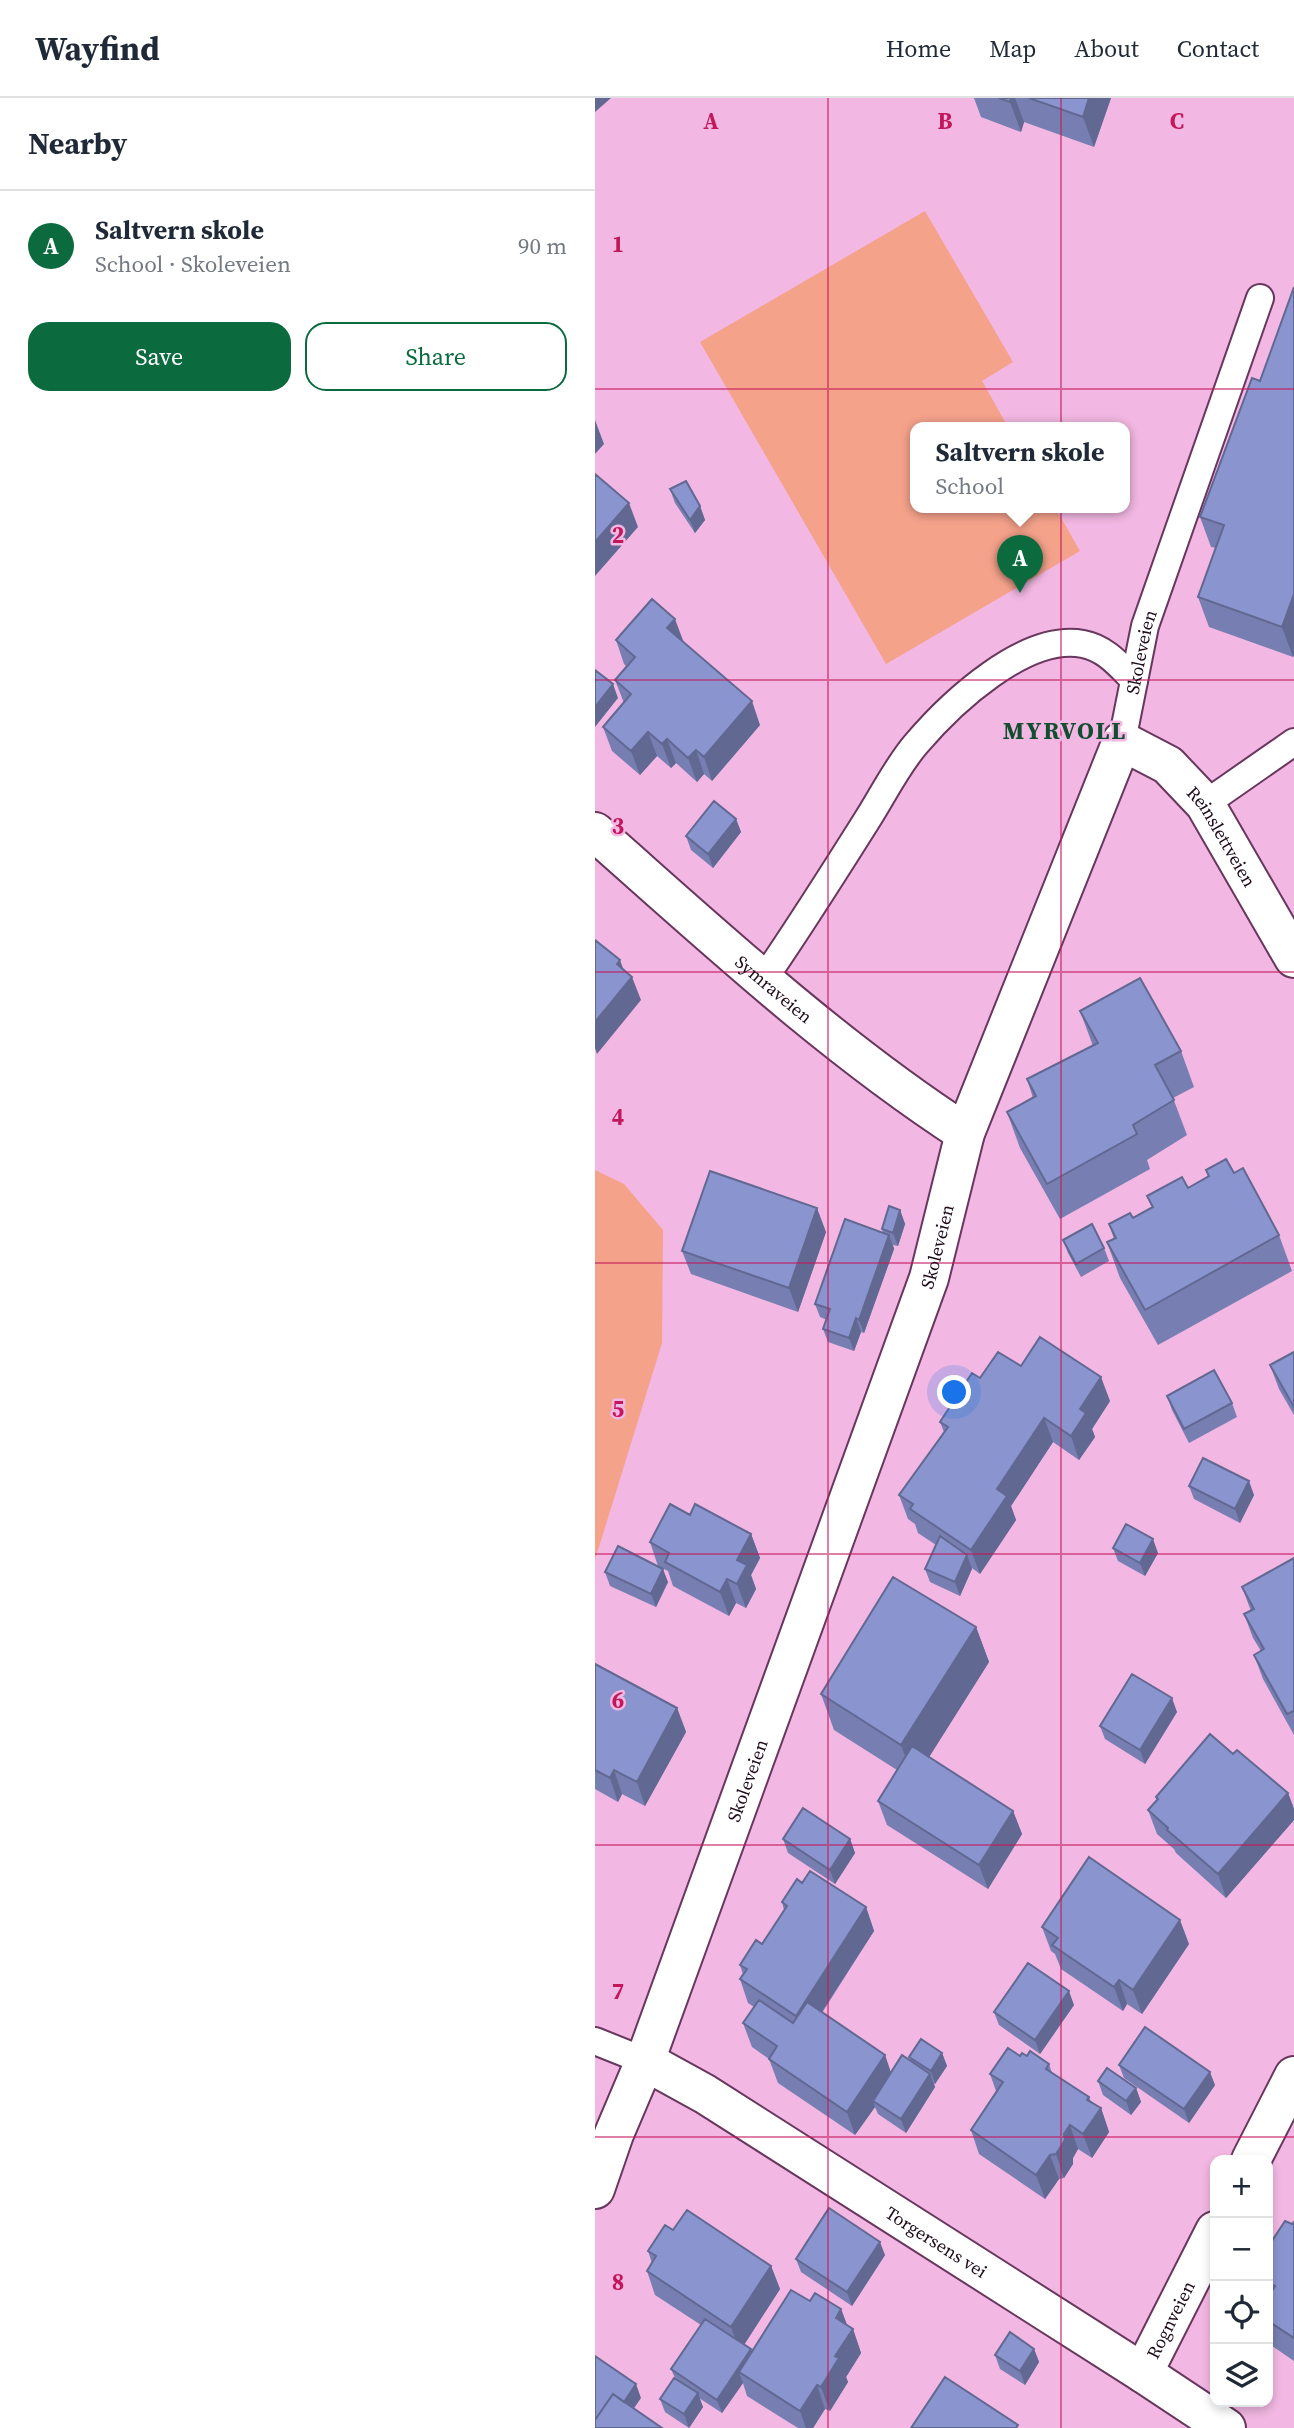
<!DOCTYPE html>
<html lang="en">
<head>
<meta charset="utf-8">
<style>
	:root { --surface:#fff; --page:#f6f6f7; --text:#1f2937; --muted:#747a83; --line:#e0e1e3; --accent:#0b6b3f }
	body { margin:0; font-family:"Source Serif 4",serif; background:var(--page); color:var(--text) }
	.controls { position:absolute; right:21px; bottom:21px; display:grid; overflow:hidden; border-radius:14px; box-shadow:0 4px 10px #0003 }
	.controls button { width:63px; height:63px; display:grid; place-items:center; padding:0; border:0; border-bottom:2px solid var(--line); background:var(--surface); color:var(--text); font:35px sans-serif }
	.you { position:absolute; left:360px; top:1295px; width:24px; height:24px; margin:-18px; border:5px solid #fff; border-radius:50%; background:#1a73e8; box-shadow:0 0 0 10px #1a73e833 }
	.badge { display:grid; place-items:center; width:46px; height:46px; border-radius:50%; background:var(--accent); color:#fff; font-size:23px; font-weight:700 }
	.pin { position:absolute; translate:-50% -58px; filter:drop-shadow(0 2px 4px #0008) }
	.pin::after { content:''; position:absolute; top:37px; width:24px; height:21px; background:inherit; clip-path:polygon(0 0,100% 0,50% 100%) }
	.popup { position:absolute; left:315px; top:324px; width:220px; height:91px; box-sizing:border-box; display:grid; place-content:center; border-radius:14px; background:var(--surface); filter:drop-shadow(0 2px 5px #0005); font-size:23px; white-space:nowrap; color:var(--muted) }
	.popup b { font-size:26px; color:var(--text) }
	.popup::after { content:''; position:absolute; left:50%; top:100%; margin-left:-14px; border:14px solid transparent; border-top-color:var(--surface) }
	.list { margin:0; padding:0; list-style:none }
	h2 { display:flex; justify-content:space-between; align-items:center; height:91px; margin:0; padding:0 28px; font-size:30px }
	h2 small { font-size:23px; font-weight:400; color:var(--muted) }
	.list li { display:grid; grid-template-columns:46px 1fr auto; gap:21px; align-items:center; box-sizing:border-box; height:112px; padding:0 28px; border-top:2px solid var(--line) }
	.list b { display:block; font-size:26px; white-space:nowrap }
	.list p { margin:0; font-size:23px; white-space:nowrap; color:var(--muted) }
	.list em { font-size:23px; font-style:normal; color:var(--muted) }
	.actions { display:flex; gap:14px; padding:21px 28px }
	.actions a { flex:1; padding:16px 0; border:2px solid var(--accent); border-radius:21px; text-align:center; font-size:24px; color:var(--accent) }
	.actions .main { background:var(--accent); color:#fff }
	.icon { flex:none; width:38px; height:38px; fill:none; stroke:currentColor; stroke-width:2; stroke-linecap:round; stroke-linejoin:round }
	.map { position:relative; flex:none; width:699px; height:2330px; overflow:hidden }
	header { display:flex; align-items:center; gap:42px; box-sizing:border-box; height:98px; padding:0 35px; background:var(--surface); border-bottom:2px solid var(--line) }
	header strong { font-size:33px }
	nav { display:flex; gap:38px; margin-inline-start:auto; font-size:24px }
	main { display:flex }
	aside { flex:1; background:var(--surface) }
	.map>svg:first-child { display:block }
	.green { fill:#f5a28b }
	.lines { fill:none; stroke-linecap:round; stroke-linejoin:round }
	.lane-casing { stroke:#68375d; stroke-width:30 }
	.street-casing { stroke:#68375d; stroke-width:42 }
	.lane { stroke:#fff; stroke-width:26 }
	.street { stroke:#fff; stroke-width:38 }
	.wall { fill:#777fb2 }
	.shaded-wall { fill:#616891 }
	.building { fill:#8a94cf; stroke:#616891; stroke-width:2 }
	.grid { fill:none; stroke:#c2185b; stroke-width:2; stroke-opacity:0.55 }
	.labels { text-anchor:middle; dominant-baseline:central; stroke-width:5; stroke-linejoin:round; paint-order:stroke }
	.street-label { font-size:18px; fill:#1f0b1a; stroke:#f2b7e2 }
	.district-label { font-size:24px; font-weight:bold; letter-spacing:2px; fill:#114d2f; stroke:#f2b7e2 }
	.grid-label { font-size:23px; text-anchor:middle; font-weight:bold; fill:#c2185b; stroke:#f2b7e2; stroke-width:5; stroke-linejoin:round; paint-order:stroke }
</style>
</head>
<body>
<header>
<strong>Wayfind</strong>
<nav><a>Home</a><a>Map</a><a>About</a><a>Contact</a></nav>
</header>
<main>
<aside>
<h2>Nearby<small></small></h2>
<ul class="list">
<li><span class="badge">A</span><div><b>Saltvern skole</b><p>School · Skoleveien</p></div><em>90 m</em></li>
</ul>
<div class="actions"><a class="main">Save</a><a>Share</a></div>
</aside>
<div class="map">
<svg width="699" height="2330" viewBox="0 0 699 2330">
	<rect width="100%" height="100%" fill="#f2b7e2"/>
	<path class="green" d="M 330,113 L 418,264 L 387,283 L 413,329 L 320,329 L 320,409 L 460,409 L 485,453 L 291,566 L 105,244 Z
		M 0,1072 L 29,1086 L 68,1132 L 67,1245 L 0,1462 Z"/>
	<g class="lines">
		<defs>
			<g id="lane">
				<path id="s1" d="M 527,643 L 550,528 L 665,200"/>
				<path d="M 610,706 L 699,644"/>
				<path d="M 168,882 C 204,830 238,776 272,722 C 288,697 302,668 321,646 C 356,605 430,535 488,546 C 510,550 524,567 539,582"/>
				<path d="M 0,1943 L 50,1963"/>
			</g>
			<g id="street">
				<path id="s2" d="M 0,734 C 119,839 236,948 370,1035"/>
				<path id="s3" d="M 50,1963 L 110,1996 L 548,2275 L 631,2330"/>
				<path d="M 656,2062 L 699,1978"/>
				<path id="s4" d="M 0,2091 L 19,2036 L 50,1963 L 334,1180 L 370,1035 L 527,643 L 573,667 L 610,706 L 699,860"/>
				<path id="s5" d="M 548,2275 L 620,2133"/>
			</g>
		</defs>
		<use href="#lane" class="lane-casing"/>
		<use href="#street" class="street-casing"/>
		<use href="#lane" class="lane"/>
		<use href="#street" class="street"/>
	</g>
	<path class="wall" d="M 379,0 L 516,0 L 499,49 L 429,24 L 426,34 L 386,19 Z
		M 699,189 L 699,557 L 698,559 L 614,529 L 603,499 L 621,450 L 616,449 L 605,419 L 665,283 Z
		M 75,391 L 105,408 L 110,422 L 100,435 L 80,405 Z
		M 21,542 L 89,545 L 165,627 L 117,683 L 109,676 L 102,684 L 81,665 L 76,670 L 62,658 L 45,677 L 17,653 L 8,629 L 29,605 L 20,582 L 32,569 L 29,566 Z
		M 141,721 L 146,734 L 118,770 L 96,752 L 91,738 Z
		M 485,913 L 586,953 L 599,989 L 578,1000 L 592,1037 L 552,1062 L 555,1071 L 465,1121 L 425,1050 L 412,1014 L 438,1000 L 432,981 L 498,948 Z
		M 611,1072 L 639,1075 L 684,1137 L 697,1173 L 563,1247 L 525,1180 L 512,1144 L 519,1141 L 514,1126 L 538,1120 L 557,1110 L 552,1098 L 593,1090 L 613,1078 Z
		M 305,1112 L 310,1126 L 303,1148 L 298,1147 L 299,1151 L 269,1235 L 266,1234 L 259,1253 L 233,1244 L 228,1231 L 232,1222 L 225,1219 L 220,1206 L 288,1135 L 287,1131 Z
		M 231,1134 L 203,1214 L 96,1176 L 87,1153 Z
		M 468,1142 L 509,1150 L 514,1163 L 486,1179 L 473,1155 Z
		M 699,1254 L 699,1317 L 684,1291 L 675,1267 Z
		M 426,1268 L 515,1303 L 497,1331 L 500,1339 L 484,1362 L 458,1344 L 416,1408 L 421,1422 L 385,1476 L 377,1470 L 365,1498 L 335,1484 L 330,1471 L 341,1447 L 323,1435 L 320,1426 L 313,1421 L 304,1397 L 349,1334 L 345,1324 L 385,1280 Z
		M 572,1298 L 637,1305 L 642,1319 L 594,1345 L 577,1312 Z
		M 594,1388 L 659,1397 L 645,1425 L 599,1401 Z
		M 95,1417 L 156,1436 L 165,1460 L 156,1477 L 161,1491 L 151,1510 L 141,1505 L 134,1518 L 78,1488 L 73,1473 L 63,1468 L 55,1444 Z
		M 518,1450 L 563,1455 L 550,1478 L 523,1463 Z
		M 699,1460 L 699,1637 L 668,1581 L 659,1557 L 666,1553 L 658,1540 L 649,1516 L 656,1513 L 647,1489 Z
		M 10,1474 L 73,1484 L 61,1509 L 15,1488 Z
		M 381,1529 L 394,1564 L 334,1659 L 418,1713 L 427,1736 L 393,1791 L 292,1727 L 283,1703 L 302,1672 L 239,1632 L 226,1596 Z
		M 0,1566 L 82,1610 L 91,1634 L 50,1708 L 27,1696 L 23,1704 L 0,1691 Z
		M 582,1614 L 550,1666 L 510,1641 L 505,1628 Z
		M 638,1656 L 693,1695 L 699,1711 L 699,1722 L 631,1800 L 581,1755 L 579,1751 L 562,1736 L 553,1712 L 562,1702 L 561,1699 Z
		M 188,1741 L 255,1741 L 260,1755 L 240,1786 L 193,1755 Z
		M 207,1785 L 271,1809 L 279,1833 L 227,1915 L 290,1957 L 296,1975 L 316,1963 L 314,1959 L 347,1955 L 352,1968 L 340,1986 L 339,1985 L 340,1989 L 311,2035 L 283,2016 L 280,2009 L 260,2037 L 183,1985 L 174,1961 L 157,1949 L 148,1925 L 159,1909 L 153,1905 L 145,1881 L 148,1876 L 145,1867 L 167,1846 L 189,1812 L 187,1804 Z
		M 447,1829 L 594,1846 L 547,1916 L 532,1906 L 528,1913 L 466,1871 L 460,1856 L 456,1853 Z
		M 479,1907 L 445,1956 L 404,1927 L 399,1914 Z
		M 425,1958 L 432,1958 L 454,1966 L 457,1975 L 506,2010 L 514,2034 L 497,2060 L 483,2051 L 478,2060 L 478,2066 L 469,2080 L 464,2081 L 450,2101 L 384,2056 L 376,2032 L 401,1993 L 395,1976 Z
		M 524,1967 L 620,1987 L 594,2025 L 529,1980 Z
		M 503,1983 L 541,1990 L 546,2004 L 536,2017 L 508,1997 Z
		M 699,2124 L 699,2263 L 673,2245 L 673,2149 Z
		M 78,2132 L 176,2168 L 185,2191 L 149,2247 L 157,2254 L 215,2203 L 246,2211 L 252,2227 L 258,2231 L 266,2255 L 251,2279 L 253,2284 L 235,2313 L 230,2311 L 218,2330 L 203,2330 L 152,2298 L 148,2285 L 127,2315 L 104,2300 L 108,2309 L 94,2330 L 70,2314 L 65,2301 L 80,2280 L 76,2271 L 106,2227 L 60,2197 L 52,2173 L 57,2165 L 53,2153 Z
		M 290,2157 L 257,2208 L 206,2174 L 201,2161 Z
		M 439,2251 L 444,2264 L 430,2287 L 405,2271 L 400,2257 Z"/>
	<path class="shaded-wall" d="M 0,0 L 16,0 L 0,14 Z
		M 416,0 L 420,0 L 429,24 L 426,34 L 415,4 Z
		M 494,0 L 516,0 L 499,49 L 488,19 Z
		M 0,322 L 9,346 L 0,356 Z
		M 34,405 L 43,429 L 0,478 L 0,444 Z
		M 105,408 L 110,422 L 100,435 L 95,422 Z
		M 699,496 L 699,557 L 698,559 L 687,529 Z
		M 80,521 L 89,545 L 72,530 Z
		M 18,586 L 23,600 L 0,629 L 0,609 Z
		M 157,603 L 165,627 L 117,683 L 109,659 Z
		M 53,634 L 62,658 L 45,677 L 36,653 Z
		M 72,641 L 81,665 L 76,670 L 67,646 Z
		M 101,652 L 109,676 L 102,684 L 93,660 Z
		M 141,721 L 146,734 L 118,770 L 113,756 Z
		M 25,862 L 33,884 L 37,879 L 46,902 L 2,956 L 0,950 L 0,924 L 22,866 Z
		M 222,1110 L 231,1134 L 203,1214 L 194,1190 Z
		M 305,1112 L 310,1126 L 303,1148 L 298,1135 Z
		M 294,1137 L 299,1151 L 269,1235 L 264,1222 Z
		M 261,1220 L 266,1234 L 259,1253 L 254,1240 Z
		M 506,1279 L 515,1303 L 497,1331 L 500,1339 L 484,1362 L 476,1338 L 485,1311 Z
		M 449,1320 L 458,1344 L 416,1408 L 421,1422 L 385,1476 L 376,1452 L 402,1391 Z
		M 654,1383 L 659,1397 L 645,1425 L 640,1411 Z
		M 156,1436 L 165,1460 L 156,1477 L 161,1491 L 151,1510 L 142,1486 L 142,1462 Z
		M 558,1441 L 563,1455 L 550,1478 L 545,1465 Z
		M 372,1457 L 377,1471 L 365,1498 L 360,1484 Z
		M 68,1471 L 73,1484 L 61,1509 L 56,1496 Z
		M 132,1481 L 141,1505 L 134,1518 L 125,1494 Z
		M 381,1529 L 394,1564 L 319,1683 L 306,1647 Z
		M 577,1600 L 582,1614 L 550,1666 L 545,1652 Z
		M 82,1610 L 91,1634 L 50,1708 L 42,1684 Z
		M 19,1672 L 27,1696 L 23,1704 L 15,1680 Z
		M 693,1695 L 699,1711 L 699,1722 L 631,1800 L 623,1776 Z
		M 418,1713 L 427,1736 L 393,1791 L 384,1767 Z
		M 255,1741 L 260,1755 L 240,1786 L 235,1772 Z
		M 271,1809 L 279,1833 L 209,1941 L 201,1918 Z
		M 585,1822 L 594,1846 L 547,1916 L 538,1892 Z
		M 524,1882 L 532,1906 L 528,1913 L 519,1889 Z
		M 474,1893 L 479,1907 L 445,1956 L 440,1942 Z
		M 347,1955 L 352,1968 L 340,1986 L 336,1973 Z
		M 290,1957 L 298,1981 L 278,2003 L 280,2009 L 260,2037 L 252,2014 Z
		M 615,1974 L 620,1987 L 594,2025 L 589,2011 Z
		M 335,1976 L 340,1989 L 311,2035 L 306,2021 Z
		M 541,1990 L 546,2004 L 536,2017 L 531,2003 Z
		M 494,1999 L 500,2018 L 506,2010 L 514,2034 L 497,2060 L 488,2036 L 492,2002 Z
		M 475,2027 L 483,2051 L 478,2060 L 478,2066 L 469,2080 L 461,2056 Z
		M 455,2057 L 464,2081 L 450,2101 L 441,2077 Z
		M 285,2144 L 290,2157 L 257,2208 L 252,2194 Z
		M 176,2168 L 185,2191 L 145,2253 L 136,2229 Z
		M 246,2211 L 255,2235 L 258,2231 L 266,2255 L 251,2279 L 253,2284 L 235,2313 L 226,2289 L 240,2258 L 241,2220 Z
		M 156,2251 L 161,2265 L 144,2274 L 148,2285 L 127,2315 L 122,2302 Z
		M 439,2251 L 444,2264 L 430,2287 L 425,2273 Z
		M 41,2286 L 46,2300 L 33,2319 L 28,2306 Z
		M 222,2287 L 230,2311 L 218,2330 L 211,2330 L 205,2313 Z
		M 103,2295 L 108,2309 L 94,2330 L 89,2316 Z"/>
	<path class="building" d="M 404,0 L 416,0 L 415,4 Z
		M 434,0 L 494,0 L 488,19 Z
		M 699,189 L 699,496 L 687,529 L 603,499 L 629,427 L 605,419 L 657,280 L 665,283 Z
		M 0,376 L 34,405 L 0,444 Z
		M 91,383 L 105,408 L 95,422 L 75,391 Z
		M 57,501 L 80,521 L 72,530 L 157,603 L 109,659 L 101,652 L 93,660 L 72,641 L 67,646 L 53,634 L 36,653 L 8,629 L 36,596 L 20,582 L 40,559 L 21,542 Z
		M 0,572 L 18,586 L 0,609 Z
		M 119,703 L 141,721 L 113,756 L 91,738 Z
		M 0,842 L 25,862 L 22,866 L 37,879 L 0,924 Z
		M 545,880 L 586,953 L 560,967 L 579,1002 L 538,1027 L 542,1036 L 452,1086 L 412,1014 L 441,998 L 432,981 L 503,945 L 485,913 Z
		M 631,1061 L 639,1075 L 648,1070 L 684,1137 L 550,1212 L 512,1144 L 521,1140 L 514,1126 L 535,1115 L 538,1120 L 558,1109 L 552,1098 L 587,1079 L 593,1090 L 614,1078 L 611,1072 Z
		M 115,1073 L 222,1110 L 194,1190 L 87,1153 Z
		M 294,1108 L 305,1112 L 298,1135 L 287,1131 Z
		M 250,1121 L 294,1137 L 264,1222 L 261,1220 L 254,1240 L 228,1231 L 235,1211 L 220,1206 Z
		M 497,1126 L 509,1150 L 481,1166 L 468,1142 Z
		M 445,1239 L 506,1279 L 485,1311 L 491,1315 L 476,1338 L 449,1320 L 402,1391 L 412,1398 L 376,1452 L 315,1411 L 318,1406 L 304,1397 L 353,1329 L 345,1324 L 377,1275 L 385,1280 L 403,1254 L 426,1268 Z
		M 699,1254 L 699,1309 L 675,1267 Z
		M 619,1272 L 637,1305 L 589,1331 L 572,1298 Z
		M 608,1360 L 654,1383 L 640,1411 L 594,1388 Z
		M 75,1406 L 95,1417 L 100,1406 L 156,1436 L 142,1462 L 152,1467 L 142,1486 L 132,1481 L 125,1494 L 70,1464 L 74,1455 L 55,1444 Z
		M 531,1426 L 558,1441 L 545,1465 L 518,1450 Z
		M 345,1438 L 372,1457 L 360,1484 L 330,1471 Z
		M 23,1448 L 68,1471 L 56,1496 L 10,1474 Z
		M 699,1460 L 699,1613 L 692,1616 L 659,1557 L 669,1551 L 649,1516 L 659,1511 L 647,1489 Z
		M 298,1479 L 381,1529 L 306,1647 L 226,1596 Z
		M 0,1566 L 82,1610 L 42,1684 L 19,1672 L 15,1680 L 0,1672 Z
		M 537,1576 L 577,1600 L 545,1652 L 505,1628 Z
		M 615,1636 L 638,1656 L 642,1652 L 693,1695 L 623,1776 L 572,1732 L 573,1730 L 553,1712 L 563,1701 L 561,1699 Z
		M 317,1648 L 418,1713 L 384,1767 L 283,1703 Z
		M 208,1710 L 255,1741 L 235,1772 L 188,1741 Z
		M 494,1759 L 585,1822 L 538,1892 L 524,1882 L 519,1889 L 457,1847 L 463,1840 L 447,1829 Z
		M 215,1773 L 271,1809 L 201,1918 L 145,1881 L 152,1871 L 145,1867 L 161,1842 L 167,1846 L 192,1808 L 187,1804 L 202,1781 L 207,1785 Z
		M 433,1865 L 474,1893 L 440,1942 L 399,1914 Z
		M 164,1902 L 198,1925 L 212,1904 L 290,1957 L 252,2014 L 174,1961 L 182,1948 L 148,1925 Z
		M 550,1929 L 615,1974 L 589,2011 L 524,1967 Z
		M 326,1941 L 347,1955 L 336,1973 L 314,1959 Z
		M 413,1950 L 425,1958 L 427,1955 L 432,1958 L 435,1953 L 454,1966 L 451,1971 L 494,1999 L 492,2002 L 506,2010 L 488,2036 L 475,2027 L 469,2036 L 470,2042 L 461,2056 L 455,2057 L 441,2077 L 376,2032 L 408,1984 L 395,1976 Z
		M 307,1957 L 335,1976 L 306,2021 L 278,2003 Z
		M 512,1970 L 541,1990 L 531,2003 L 503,1983 Z
		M 234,2110 L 285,2144 L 252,2194 L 201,2161 Z
		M 92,2112 L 176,2168 L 136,2229 L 52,2173 L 61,2158 L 53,2153 L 70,2127 L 78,2132 Z
		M 690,2123 L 697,2126 L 699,2124 L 699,2240 L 673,2223 L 673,2199 L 680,2188 L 673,2184 L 673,2159 L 674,2157 L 673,2156 L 673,2149 Z
		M 196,2192 L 215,2203 L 220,2195 L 246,2211 L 241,2220 L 258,2231 L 240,2258 L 244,2260 L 226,2289 L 222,2287 L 205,2313 L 144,2274 Z
		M 110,2221 L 156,2251 L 122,2302 L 76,2271 Z
		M 415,2234 L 439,2251 L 425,2273 L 400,2257 Z
		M 0,2258 L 41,2286 L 29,2304 L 18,2296 L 0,2322 Z
		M 350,2279 L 423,2327 L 421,2330 L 316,2330 Z
		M 79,2280 L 103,2295 L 89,2316 L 65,2301 Z
		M 18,2296 L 67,2330 L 0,2330 L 0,2322 Z"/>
	<path class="grid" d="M 233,0 L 233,2330M 466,0 L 466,2330M 0,291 L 699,291M 0,582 L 699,582M 0,874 L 699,874M 0,1165 L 699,1165M 0,1456 L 699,1456M 0,1747 L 699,1747M 0,2039 L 699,2039"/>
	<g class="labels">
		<g class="street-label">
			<text stroke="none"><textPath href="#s1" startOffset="91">Skoleveien</textPath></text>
			<text stroke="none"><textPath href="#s4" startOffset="1684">Reinslettveien</textPath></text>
			<text stroke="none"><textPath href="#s2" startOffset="238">Symraveien</textPath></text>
			<text stroke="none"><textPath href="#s4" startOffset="1003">Skoleveien</textPath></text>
			<text stroke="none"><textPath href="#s4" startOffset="436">Skoleveien</textPath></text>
			<text stroke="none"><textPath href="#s3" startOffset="343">Torgersens vei</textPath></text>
			<text stroke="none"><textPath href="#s5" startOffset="60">Rognveien</textPath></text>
		</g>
		<g class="district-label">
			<text x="470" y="632">MYRVOLL</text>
		</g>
	</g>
	<g class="grid-label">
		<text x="116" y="31">A</text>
		<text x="350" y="31">B</text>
		<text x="582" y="31">C</text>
		<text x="23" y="154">1</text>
		<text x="23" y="445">2</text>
		<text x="23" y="736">3</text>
		<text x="23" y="1027">4</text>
		<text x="23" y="1319">5</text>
		<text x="23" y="1610">6</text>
		<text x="23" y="1901">7</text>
		<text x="23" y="2192">8</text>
	</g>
</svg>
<div class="controls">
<button>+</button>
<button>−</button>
<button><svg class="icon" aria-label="locate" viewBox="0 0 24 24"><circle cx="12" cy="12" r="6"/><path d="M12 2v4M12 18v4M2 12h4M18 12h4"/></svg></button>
<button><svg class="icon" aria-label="layers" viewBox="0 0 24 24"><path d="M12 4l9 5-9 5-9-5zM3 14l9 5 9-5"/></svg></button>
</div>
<div class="you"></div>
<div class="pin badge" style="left:425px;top:495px">A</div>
<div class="popup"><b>Saltvern skole</b>School</div>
</div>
</main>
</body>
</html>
